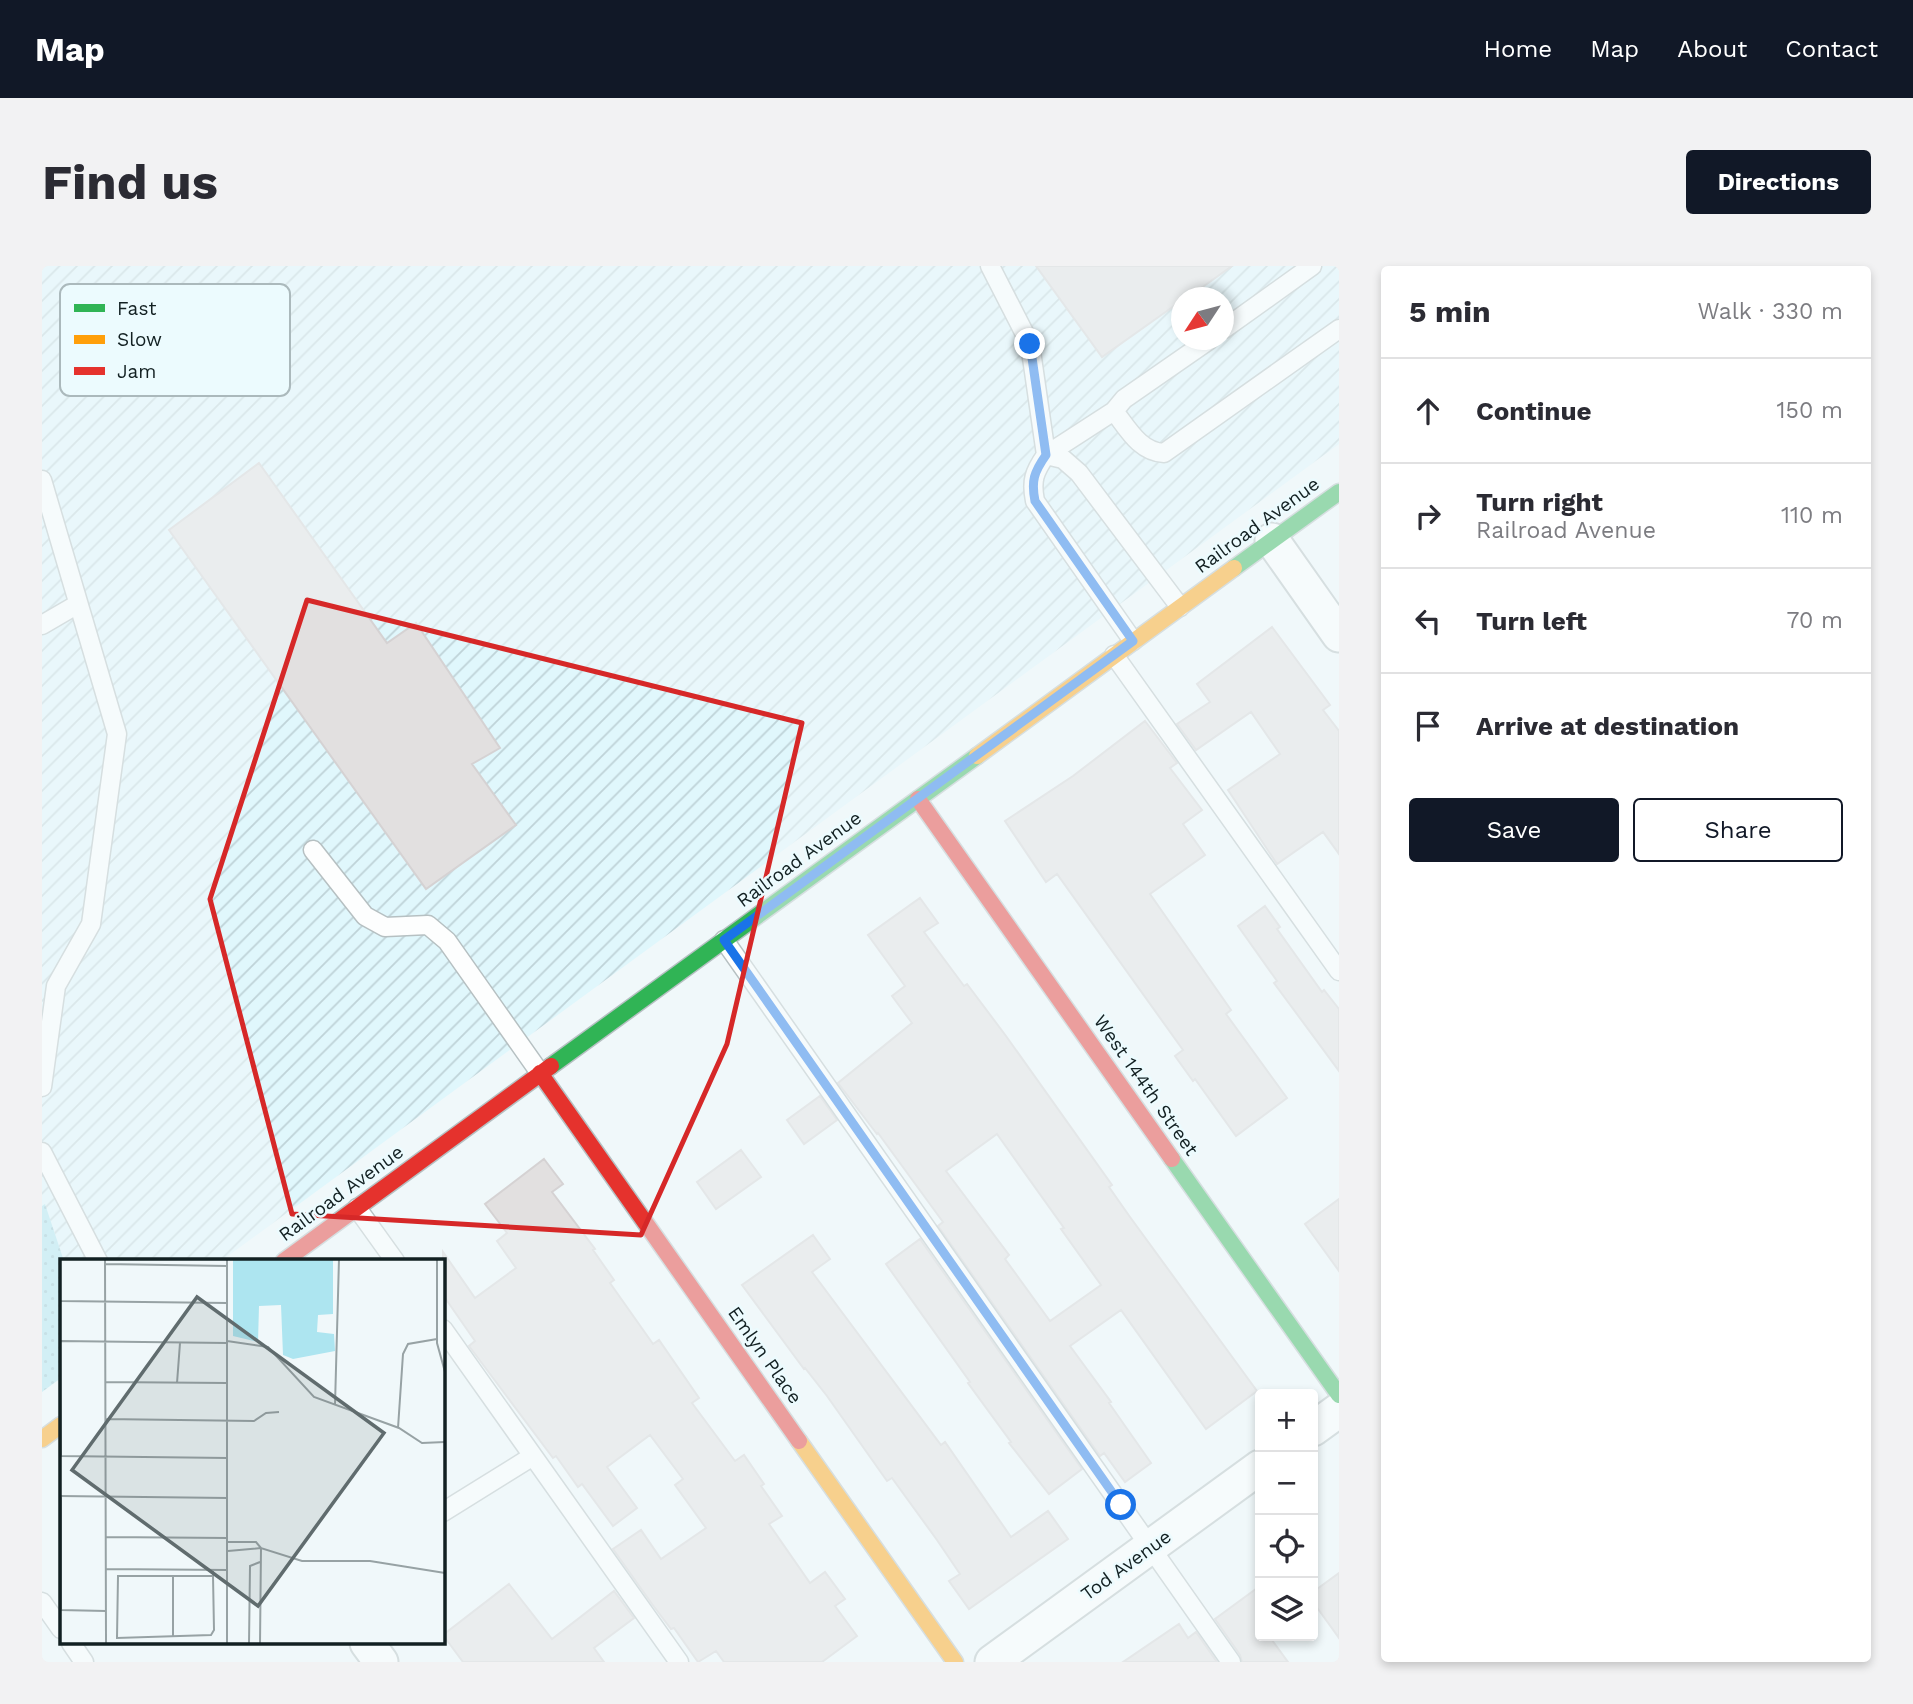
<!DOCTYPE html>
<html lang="en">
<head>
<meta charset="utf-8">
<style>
	:root { --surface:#fff; --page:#f2f2f3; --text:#2b2b33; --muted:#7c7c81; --line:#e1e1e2; --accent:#111827 }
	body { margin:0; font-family:"Work Sans",sans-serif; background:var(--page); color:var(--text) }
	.controls { position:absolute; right:21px; bottom:21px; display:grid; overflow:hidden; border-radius:7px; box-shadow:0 4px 10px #0003 }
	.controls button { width:63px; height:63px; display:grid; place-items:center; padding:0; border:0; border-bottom:2px solid var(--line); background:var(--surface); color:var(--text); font:35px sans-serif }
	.compass { position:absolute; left:1129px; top:21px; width:63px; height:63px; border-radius:50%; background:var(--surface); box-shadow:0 4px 10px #0003; rotate:234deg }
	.stop { position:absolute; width:21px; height:21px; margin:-16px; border:5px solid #1a73e8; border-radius:50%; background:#fff }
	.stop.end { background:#1a73e8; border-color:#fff; box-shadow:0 2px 7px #0008 }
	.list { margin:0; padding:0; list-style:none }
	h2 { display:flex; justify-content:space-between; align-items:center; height:91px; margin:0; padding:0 28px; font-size:30px }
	h2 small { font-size:23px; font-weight:400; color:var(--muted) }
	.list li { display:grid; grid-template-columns:46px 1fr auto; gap:21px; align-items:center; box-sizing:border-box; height:105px; padding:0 28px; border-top:2px solid var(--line) }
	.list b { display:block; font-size:26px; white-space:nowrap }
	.list p { margin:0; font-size:23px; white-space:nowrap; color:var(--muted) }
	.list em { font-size:23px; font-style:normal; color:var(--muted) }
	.actions { display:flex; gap:14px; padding:21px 28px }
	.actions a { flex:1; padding:16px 0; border:2px solid var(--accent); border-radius:7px; text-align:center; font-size:24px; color:var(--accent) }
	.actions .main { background:var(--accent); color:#fff }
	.icon { flex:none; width:38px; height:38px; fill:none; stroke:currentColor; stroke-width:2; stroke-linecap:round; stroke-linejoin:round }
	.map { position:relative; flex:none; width:1297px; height:1396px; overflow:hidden; border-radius:7px }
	header { display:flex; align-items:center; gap:42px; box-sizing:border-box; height:98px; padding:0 35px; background:var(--accent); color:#fff }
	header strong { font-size:33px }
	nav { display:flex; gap:38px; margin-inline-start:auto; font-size:24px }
	.intro { display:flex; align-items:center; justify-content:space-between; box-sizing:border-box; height:168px; padding:0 42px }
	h1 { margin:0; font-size:49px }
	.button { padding:18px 32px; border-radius:7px; background:var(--accent); color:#fff; font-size:24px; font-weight:700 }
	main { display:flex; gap:42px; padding:0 42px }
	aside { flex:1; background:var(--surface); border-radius:7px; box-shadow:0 4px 10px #0003 }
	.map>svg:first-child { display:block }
	.industrial { fill:url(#industrial-furrows); fill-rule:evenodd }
	.grass { fill:url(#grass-dots) }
	.building { fill:#e2e0e0; stroke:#d5d2d3; stroke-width:2; fill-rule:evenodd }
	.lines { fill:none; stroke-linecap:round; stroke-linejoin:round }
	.lane-casing { stroke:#b6c0c2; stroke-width:21 }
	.street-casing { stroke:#b6c0c2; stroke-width:37 }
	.fast-casing { stroke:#b6c0c2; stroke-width:19 }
	.slow-casing { stroke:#b6c0c2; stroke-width:19 }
	.jam-casing { stroke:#b6c0c2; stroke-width:19 }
	.lane { stroke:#fdfefe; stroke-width:18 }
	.street { stroke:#fdfefe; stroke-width:33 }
	.fast { stroke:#30b455; stroke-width:16 }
	.slow { stroke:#ff9f0a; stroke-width:16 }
	.jam { stroke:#e5322d; stroke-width:16 }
	.route { stroke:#1a73e8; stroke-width:9 }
	.marked { fill:none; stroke:#d62828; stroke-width:5; stroke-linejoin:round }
	.labels { text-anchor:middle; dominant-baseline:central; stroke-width:5; stroke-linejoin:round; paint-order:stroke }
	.street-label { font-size:19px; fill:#122022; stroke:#ecfbfe }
	.inset-road { fill:none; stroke:#97a2a4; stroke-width:2 }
	.view { fill:#606c6e; fill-opacity:0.15; stroke:#606c6e; stroke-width:3.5 }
	.inset-edge { fill:none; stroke:#122022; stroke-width:3.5 }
	.key { fill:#ecfbfe; stroke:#abb9bc; stroke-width:2 }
	.key-label { font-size:19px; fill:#122022 }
</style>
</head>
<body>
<header>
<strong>Map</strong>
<nav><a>Home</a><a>Map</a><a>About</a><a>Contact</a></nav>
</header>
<div class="intro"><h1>Find us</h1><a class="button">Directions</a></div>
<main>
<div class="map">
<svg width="1297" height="1396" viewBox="0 0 1297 1396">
	<defs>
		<pattern id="industrial-furrows" width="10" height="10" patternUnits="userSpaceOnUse" patternTransform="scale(1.75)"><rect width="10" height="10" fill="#e0f7fc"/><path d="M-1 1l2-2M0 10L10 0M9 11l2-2" fill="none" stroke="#bfd3d8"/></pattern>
		<pattern id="grass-dots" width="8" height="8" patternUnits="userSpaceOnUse" patternTransform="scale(1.75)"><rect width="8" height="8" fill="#ade5f0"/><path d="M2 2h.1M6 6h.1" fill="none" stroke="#94c4ce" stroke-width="1.8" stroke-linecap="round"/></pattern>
	</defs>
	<rect width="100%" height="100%" fill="#f0f8fa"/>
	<path class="industrial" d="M 0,0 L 1297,0 L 1297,178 L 179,995 L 22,995 L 3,939 L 0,940 ZM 1140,32 L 1182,32 L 1182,74 L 1140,74 Z"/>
	<path class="grass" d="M 3,938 L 22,995 L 19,995 L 19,1112 L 0,1126 L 0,940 Z"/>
	<path class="building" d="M 994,0 L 1190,0 L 1145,32 L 1139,32 L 1139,35 L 1060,91 Z
		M 217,197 L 345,377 L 374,357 L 458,482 L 430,498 L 474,559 L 384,623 L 127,264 Z
		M 1230,361 L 1288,439 L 1281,444 L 1297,465 L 1297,588 L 1281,566 L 1235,598 L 1186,524 L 1238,488 L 1209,446 L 1154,484 L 1135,458 L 1168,436 L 1155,418 Z
		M 1103,455 L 1135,497 L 1128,502 L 1160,544 L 1141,558 L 1163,589 L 1108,628 L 1189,744 L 1184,748 L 1245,832 L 1194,870 L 1153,813 L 1151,815 L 1133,790 L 1141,784 L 1015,608 L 1004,616 L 963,555 L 1031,510 Z
		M 878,632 L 896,657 L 882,666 L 922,720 L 925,718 L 964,770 L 1070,919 L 1067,921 L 1088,951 L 1215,1125 L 1164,1163 L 1079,1044 L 1028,1080 L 1069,1136 L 1067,1137 L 1109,1197 L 1083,1216 L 1062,1187 L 1058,1190 L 896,960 L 901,956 L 836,867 L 835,868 L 796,817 L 870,757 L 850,730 L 863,720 L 826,669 ZM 955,868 L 1022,962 L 1019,963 L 1059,1019 L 1008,1055 L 963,993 L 967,989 L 904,905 Z
		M 1223,640 L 1238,661 L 1235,663 L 1280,726 L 1282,724 L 1297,743 L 1297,805 L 1232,717 L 1235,715 L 1196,660 Z
		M 778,830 L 795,854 L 762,878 L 745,854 Z
		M 699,884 L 719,911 L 674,943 L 655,916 Z
		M 502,893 L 521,918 L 510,926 L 553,983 L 551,984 L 572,1014 L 568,1017 L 611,1078 L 617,1074 L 657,1132 L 650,1137 L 693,1195 L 702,1189 L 722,1218 L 719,1220 L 740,1250 L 727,1258 L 768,1317 L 783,1306 L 803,1333 L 793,1340 L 815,1370 L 780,1396 L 682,1396 L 674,1385 L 656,1396 L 632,1362 L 629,1363 L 610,1338 L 571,1283 L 599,1264 L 619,1293 L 664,1262 L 633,1219 L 641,1213 L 608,1169 L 565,1201 L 595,1242 L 571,1260 L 540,1218 L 536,1221 L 514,1190 L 511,1192 L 427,1080 L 433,1075 L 401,1029 L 401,986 L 433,1032 L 474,1002 L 455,975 L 465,967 L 443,938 Z
		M 1297,933 L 1297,1005 L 1263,958 Z
		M 771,969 L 788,993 L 770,1006 L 899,1179 L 903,1176 L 969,1271 L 1006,1245 L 1026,1273 L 927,1343 L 907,1315 L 918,1308 L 895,1274 L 850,1212 L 845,1215 L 785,1130 L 763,1102 L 762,1103 L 700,1019 Z
		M 878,973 L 1040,1203 L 1007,1228 L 967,1177 L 969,1176 L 926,1117 L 928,1116 L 844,998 Z
		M 1297,1307 L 1297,1372 L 1271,1336 L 1271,1326 Z
		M 467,1318 L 510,1373 L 572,1325 L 592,1352 L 552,1382 L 562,1396 L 421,1396 L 401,1369 Z
		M 1218,1320 L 1218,1370 L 1227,1370 L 1246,1396 L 1200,1396 L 1198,1389 L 1173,1353 Z
		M 1137,1358 L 1146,1372 L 1154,1366 L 1175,1396 L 1081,1396 Z"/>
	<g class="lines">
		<defs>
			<path id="lane" d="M 948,0 L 988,78 L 1004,189 L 1072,145 L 1082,133 L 1167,74
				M 1182,63 L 1270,0
				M 1072,145 C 1086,163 1098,186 1122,187 L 1297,63
				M 0,214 L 75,468 L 49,658 L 14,720 L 0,821
				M 0,359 L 36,338
				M 1091,375 L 993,235 C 989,215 992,206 1004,189 L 1021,193 L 1037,207 L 1138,341
				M 1072,389 L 1297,705
				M 271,584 L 323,650 L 343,661 L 386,659 L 405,675 L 498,807
				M 682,674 L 1189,1396
				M 0,886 L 56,995
				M 315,942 L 353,995
				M 401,1063 L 637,1396
				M 401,1246 L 491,1190
				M 0,1336 L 19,1363
				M 29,1377 L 42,1396"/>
			<path id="street" d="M 1230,274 L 1297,369
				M 1271,1163 L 1297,1144
				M 325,1377 L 339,1396
				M 950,1396 L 1218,1201"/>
			<path id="fast" d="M 1192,302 L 1297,226
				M 509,800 L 935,490
				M 1130,893 L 1297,1129"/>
			<path id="slow" d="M 935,490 L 1192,302
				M 0,1173 L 19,1159
				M 757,1175 L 913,1396"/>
			<path id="jam" d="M 876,533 L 1130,893
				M 498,807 L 757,1175
				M 242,995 L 509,800"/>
		</defs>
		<use href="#lane" class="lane-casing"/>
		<use href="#street" class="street-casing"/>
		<use href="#fast" class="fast-casing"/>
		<use href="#slow" class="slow-casing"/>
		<use href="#jam" class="jam-casing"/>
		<use href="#lane" class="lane"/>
		<use href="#street" class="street"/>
		<use href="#fast" class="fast"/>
		<use href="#slow" class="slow"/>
		<use href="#jam" class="jam"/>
	</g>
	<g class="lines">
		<path class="route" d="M 988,78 L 1004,189 C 992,206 989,215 993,235 L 1091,375 L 682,674 L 1079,1239"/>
	</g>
	<path d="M0 0H1297V1396H0ZM 265,334 L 760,457 L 685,778 L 599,969 L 250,948 L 168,633 Z" fill="#f0f8fa" fill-opacity=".55" fill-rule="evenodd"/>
	<path class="marked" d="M 265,334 L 760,457 L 685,778 L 599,969 L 250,948 L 168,633 Z"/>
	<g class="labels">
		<g class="street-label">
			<text transform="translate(1215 259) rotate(-36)">Railroad Avenue</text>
			<text transform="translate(757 593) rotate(-36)">Railroad Avenue</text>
			<text transform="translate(1104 819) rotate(55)">West 144th Street</text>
			<text transform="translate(299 927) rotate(-36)">Railroad Avenue</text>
			<text transform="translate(723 1089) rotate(55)">Emlyn Place</text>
			<text transform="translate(1084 1299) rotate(-36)">Tod Avenue</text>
		</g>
	</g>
	<g transform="translate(18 993)">
		<rect width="385" height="385" fill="#f0f8fa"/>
		<path d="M 173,0 L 273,0 L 273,55 L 258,56 L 257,73 L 274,75 L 275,92 L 233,100 L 223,96 L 221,46 L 199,47 L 198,83 L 173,77 Z" fill="#ade5f0"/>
		<path class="inset-road" d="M 0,0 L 0,42M 45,0 L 46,385M 167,0 L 167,385M 377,0 L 377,84 L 385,113M 45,5 L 167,7M 0,42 L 167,44M 0,82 L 167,84M 0,82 L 1,197M 167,82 L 208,88 L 254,138 L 339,169 L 362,184 L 385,183M 45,123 L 167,124M 117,124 L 120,84M 275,146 L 279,0M 45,160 L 194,162 L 206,154 L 219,153M 338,169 L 343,95 L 348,85 L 377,80M 0,197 L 168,199M 0,237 L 168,239M 1,237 L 1,351M 45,278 L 168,279M 168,283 L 196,283 L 201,289 L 168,292M 45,310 L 168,311M 153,311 L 153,317 L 154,371 L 151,376 L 57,379 L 58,317 L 153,317M 113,317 L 113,377M 0,351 L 46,352M 189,385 L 190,307 L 200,303M 200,385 L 201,289 L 242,302 L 310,302 L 385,314"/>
		<path class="view" d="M 137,38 L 324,174 L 198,347 L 12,211 Z"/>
		<rect width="385" height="385" class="inset-edge"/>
	</g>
	<rect x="18" y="18" width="230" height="112" rx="10" class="key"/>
	<rect x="32" y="38" width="31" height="8" fill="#30b455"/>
	<rect x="32" y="69" width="31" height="9" fill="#ff9f0a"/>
	<rect x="32" y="101" width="31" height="8" fill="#e5322d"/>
	<g class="key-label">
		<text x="75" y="49">Fast</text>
		<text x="75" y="80">Slow</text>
		<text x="75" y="112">Jam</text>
	</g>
</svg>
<div class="controls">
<button>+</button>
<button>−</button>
<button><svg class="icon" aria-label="locate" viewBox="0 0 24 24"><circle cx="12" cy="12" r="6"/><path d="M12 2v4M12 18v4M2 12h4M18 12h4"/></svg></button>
<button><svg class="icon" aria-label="layers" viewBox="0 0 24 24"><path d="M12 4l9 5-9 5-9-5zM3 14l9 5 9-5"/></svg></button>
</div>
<svg class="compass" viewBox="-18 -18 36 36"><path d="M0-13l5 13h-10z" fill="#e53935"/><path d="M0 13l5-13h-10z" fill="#7c7c81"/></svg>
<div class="stop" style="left:1079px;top:1239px"></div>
<div class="stop end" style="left:988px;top:78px"></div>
</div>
<aside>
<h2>5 min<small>Walk · 330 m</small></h2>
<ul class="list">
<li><svg class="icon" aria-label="ahead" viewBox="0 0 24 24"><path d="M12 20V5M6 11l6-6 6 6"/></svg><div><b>Continue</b></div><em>150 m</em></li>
<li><svg class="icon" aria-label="right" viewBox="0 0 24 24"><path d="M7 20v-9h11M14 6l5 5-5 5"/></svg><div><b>Turn right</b><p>Railroad Avenue</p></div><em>110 m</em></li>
<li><svg class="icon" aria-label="left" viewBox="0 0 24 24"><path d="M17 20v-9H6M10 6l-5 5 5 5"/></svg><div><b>Turn left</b></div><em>70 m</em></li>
<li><svg class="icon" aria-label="arrive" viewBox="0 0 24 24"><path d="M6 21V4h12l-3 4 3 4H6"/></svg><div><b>Arrive at destination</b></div></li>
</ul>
<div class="actions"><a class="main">Save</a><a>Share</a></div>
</aside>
</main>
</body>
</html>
